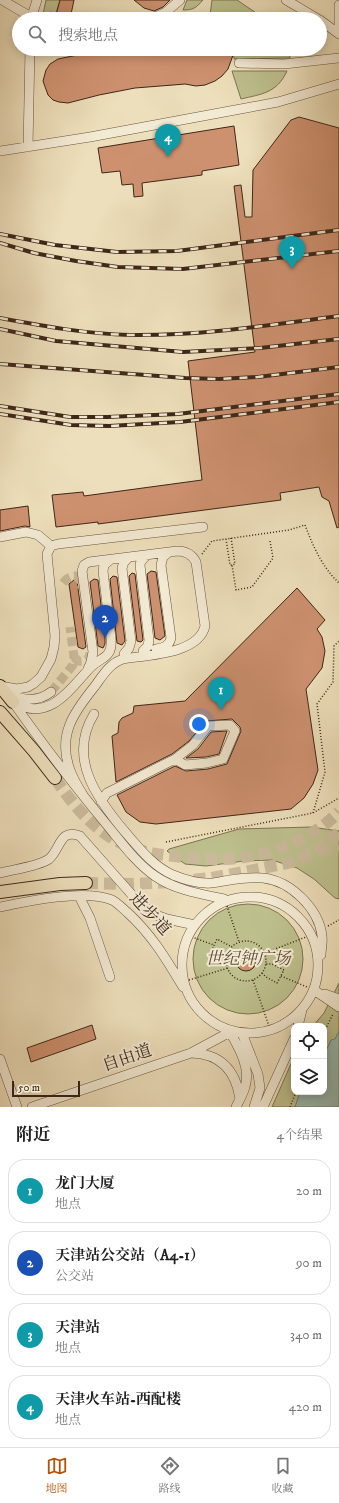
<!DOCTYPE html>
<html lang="zh">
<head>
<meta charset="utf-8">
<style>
	:root { --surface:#fff; --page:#f6f6f6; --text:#222; --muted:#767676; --line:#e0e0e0; --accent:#b45309 }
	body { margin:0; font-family:"IM FELL DW Pica","Noto Serif SC",serif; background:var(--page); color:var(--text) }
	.controls { position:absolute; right:12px; bottom:12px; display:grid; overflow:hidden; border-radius:8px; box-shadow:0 2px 10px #0003 }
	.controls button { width:36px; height:36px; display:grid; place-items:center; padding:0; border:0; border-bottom:1px solid var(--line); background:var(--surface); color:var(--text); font:20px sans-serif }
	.scale { position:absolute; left:12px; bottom:10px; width:68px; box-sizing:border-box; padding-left:4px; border:2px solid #3e2719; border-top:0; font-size:11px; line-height:14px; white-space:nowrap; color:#3e2719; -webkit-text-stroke:3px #f3ead3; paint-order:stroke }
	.you { position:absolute; left:199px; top:724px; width:14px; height:14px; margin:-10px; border:3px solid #fff; border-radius:50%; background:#1a73e8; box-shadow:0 0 0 6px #1a73e833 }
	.badge { display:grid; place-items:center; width:26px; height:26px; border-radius:50%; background:var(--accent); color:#fff; font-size:13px; font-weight:700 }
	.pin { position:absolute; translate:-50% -33px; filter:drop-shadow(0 1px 2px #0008) }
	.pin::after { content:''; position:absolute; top:21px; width:14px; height:12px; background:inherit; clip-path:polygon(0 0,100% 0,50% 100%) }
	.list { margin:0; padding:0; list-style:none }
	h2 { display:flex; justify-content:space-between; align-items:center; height:52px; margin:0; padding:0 16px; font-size:17px }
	h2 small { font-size:13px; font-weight:400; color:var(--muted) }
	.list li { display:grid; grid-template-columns:26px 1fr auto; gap:12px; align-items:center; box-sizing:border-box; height:64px; margin:0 8px 8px; padding:0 8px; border:1px solid var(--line); border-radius:16px }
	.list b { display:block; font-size:15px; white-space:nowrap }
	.list p { margin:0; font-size:13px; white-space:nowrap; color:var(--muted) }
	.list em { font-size:13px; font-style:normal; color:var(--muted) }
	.icon { flex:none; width:22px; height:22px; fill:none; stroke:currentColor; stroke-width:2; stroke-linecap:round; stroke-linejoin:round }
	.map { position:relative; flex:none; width:339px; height:1107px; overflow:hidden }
	.search { position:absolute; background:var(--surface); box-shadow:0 2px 10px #0003; left:12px; right:12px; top:12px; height:44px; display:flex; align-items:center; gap:10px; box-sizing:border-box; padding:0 14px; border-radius:22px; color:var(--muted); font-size:15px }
	.sheet { height:340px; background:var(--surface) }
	nav { display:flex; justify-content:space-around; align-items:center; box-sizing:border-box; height:56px; border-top:1px solid var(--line); background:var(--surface); font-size:11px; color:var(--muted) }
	nav a { display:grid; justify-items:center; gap:2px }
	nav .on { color:var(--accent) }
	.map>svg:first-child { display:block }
	.green { fill:#bdc08d; stroke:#7e7453 }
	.water { fill:#99bcb4; stroke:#758076 }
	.building { fill:#ce9170; stroke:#3e2719 }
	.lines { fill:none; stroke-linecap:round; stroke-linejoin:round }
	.minor-tunnel { stroke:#caba9b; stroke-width:9; stroke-dasharray:9 4.5; stroke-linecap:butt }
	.major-tunnel { stroke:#caba9b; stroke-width:12; stroke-dasharray:12 6; stroke-linecap:butt }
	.minor-casing { stroke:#6a5542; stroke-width:10 }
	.major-casing { stroke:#3e2719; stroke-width:14 }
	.path { stroke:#3e2719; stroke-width:1.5; stroke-dasharray:1 2; stroke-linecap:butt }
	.minor { stroke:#f3ead3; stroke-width:9 }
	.major { stroke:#eddfbb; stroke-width:12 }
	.rail-casing { stroke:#3e2719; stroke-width:4 }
	.rail { stroke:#f3ead3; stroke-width:2.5; stroke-dasharray:8; stroke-linecap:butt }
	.labels { text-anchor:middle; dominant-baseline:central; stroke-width:4; stroke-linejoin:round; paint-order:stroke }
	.street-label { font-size:17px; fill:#3e2719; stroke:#f3ead3 }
	.park-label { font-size:17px; font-style:italic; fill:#5e4d36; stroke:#f3ead3 }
</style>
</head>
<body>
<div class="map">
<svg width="339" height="1107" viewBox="0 0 339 1107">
	<rect width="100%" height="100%" fill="#eddfbb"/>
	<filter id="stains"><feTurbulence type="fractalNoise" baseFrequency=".005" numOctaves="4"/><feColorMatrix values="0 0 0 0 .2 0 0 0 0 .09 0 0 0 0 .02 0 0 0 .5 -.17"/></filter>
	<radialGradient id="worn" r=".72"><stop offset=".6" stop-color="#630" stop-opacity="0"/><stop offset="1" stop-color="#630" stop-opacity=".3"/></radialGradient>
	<path class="green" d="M 46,0 L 60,0 L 56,13 L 50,12 L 49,19 L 42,19 Z
		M 187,0 L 203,0 C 196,8 193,10 183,10 Z
		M 212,0 L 237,0 L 265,19 L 216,19 L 210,16 Z
		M 233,49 L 289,49 L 290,58 L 234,59 Z
		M 232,71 L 287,71 C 277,93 262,94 241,99 Z
		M 311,827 L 339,831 L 339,899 L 335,898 L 314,879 L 297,868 L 272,860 L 244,861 L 206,866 L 185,864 L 167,851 L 169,849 L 239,829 Z
		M193 959a55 55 0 1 1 110 0a55 55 0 1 1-110 0Z
		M 339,983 L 339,1107 L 272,1107 L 294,1057 L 294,1092 L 324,1092 L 324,1026 L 313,1026 L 324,1013 Z"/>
	<path class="water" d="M 339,1031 L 339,1107 L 295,1107 L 300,1092 L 324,1092 L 324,1055 L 331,1040 L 335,1039 Z"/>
	<path class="building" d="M 60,0 L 74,0 L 70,19 L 55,19 Z
		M 134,0 L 170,0 L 163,7 L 154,11 L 144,8 Z
		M 107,49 L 233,49 L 233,55 L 228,69 L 222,76 L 215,81 L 205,85 L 196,86 L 185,84 L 173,85 L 135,88 L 99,95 L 68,103 L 59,102 L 53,100 L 48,95 L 43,81 L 46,70 L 50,64 L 58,59 Z
		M 299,117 L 339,128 L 339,527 L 337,528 L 329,501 L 322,497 L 319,487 L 280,493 L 281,500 L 98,524 L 98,522 L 56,527 L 52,495 L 83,492 L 84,496 L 202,480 L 188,361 L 255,352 L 234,186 L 241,185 L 245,217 L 252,217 L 253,170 L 291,120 Z
		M 234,126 L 239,165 L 202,171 L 202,175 L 142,183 L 143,196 L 134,197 L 133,184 L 122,185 L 120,171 L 102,173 L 98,148 Z
		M 28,506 L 30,527 L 25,526 L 0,531 L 0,510 Z
		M 151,571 L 156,572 L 165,636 L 160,640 L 155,638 L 147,574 Z
		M 132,573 L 135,574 L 143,640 L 141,642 L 137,641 L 129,576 Z
		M 113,576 L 117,577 L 125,641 L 122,645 L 117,643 L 110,579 Z
		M 94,579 L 98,580 L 105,638 L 105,644 L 103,648 L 98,646 L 90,582 Z
		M 74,580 L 77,581 L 86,647 L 83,649 L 78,647 L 69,584 Z
		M 297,588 L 325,620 L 317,629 L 322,637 L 325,651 L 322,668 L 306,689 L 318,770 L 313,784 L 304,798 L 291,809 L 156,824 L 140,822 L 126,812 L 117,795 L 175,766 L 186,771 L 208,769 L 227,764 L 241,731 L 240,727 L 232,719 L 206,721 L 189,741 L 172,754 L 116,782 L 112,736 L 118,733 L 119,722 L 122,718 L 133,713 L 134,706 L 185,701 Z
		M 227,731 L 219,754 L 206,757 L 186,758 L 198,749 L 211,732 Z
		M236 961a10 10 0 1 1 20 0a10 10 0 1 1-20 0Z
		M 92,1025 L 96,1039 L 31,1062 L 27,1048 Z"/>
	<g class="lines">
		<path class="minor-tunnel" d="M 63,583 C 67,578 70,576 76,576 L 81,581 L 82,588
			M 74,657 L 78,661 C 87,662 91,657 90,649
			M 51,692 L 73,665 L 74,657 L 70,627"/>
		<path class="major-tunnel" d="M 55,778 C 74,807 97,834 130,847 C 147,854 165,855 184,857 C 198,858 212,860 226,859 C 267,857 310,841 339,812
			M 320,851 L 339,847
			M 86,883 L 133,884 L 170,882 L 211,878 L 249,871 L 292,862 L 316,852 L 339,833"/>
		<defs>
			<path id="minor" d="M 2,0 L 31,17
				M 286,0 L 318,19
				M 339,5 L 339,24
				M 31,19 L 37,0
				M 150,19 L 166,12 L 180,0
				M 320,20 L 339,34
				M 239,63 L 284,64 L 339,58
				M 28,147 L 30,49
				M 0,151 L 90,137 L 278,102 L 339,84
				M 0,537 L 26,532 L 38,535 L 51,546
				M 156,649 C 164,648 169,646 171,638 L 161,565 L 163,557 L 169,552
				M 143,651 L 148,646 L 149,640 L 140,565 L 141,561 L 147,555
				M 124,654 L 129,648 L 131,641 L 122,568 L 124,562 L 129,557
				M 0,686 L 17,689 L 28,687 L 33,684 L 41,677 L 51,659 L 54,647 L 55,636 L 47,554 L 51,546 L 58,544 L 203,527
				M 8,693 C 22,701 38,702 51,692
				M 13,702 C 43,745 74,785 107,825 C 122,843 136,863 155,876 C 175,890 201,894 224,899
				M 14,702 C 47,723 69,691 88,670 C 100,656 113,660 111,638 L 103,571 L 104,565 L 110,560
				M 94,714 C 67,758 97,799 126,833 C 140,849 153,866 173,875 C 183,879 195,883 206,883 C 211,884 218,882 224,881 C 236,879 250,877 263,878 C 291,881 319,909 322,936 C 323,942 321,949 321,955
				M 83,795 C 78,787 73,779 70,770 C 57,735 74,712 95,686 C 103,675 110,663 123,659 C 147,655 199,654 205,626 L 196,562 C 192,554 185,551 177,551 L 89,562 L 84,565 L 82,571 L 93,652 L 91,662 L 88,669
				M 101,801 L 107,793 L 175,759 L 185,765 L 207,763 L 223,759 L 235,731 L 230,725 L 208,726 L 193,745 L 175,759
				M 0,873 C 14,869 37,867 49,859 C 61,849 59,828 80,836 L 140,904 L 156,915 L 167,919 L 195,925
				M 79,896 L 90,918 L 110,977
				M182 965a68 68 0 1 1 136 0a68 68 0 1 1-136 0Z
				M 0,907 C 28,901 85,889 112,900 C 118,903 123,909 128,913 C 152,935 166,959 183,987
				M 314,990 L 339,1007
				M 325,994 L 339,999
				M 298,1026 L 302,1010
				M 230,1032 C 239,1048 251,1068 245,1087 C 243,1094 239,1101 236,1107
				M 242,1033 L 258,1074 L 260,1088 L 254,1107
				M 192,1053 C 222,1054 236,1072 240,1099
				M 0,1059 L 17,1107
				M 32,1107 L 191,1053 L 230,1032
				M 263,1107 L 294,1039"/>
			<path id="major" d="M 0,686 L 13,702
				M 0,712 L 34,751 L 55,778
				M 0,892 L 60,884 L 86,883"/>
		</defs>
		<use href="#minor" class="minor-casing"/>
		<use href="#major" class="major-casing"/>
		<path class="path" d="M 231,538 L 235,564 L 232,565 L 236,590 L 252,587 L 273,558 L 270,541
			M 226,539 L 230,565 L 232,565
			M 202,554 L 212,541 L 289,530 L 305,525 C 313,546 322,567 339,583
			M 313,813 L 325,772 L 317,704 L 333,682 L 334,646 L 339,641
			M 166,842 L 313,813 L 339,798
			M 227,906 L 239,942
			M 328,926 L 339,920
			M 189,936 L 214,945
			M226 961a20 20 0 1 1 40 0a20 20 0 1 1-40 0Z
			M 265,953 L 311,935
			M 227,958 L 211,952 L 217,939 L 232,947
			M 262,973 L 266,977 L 277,983 L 284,970 L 272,964 L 266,964
			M 281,976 L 307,987
			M 189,980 L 228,968
			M 253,980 L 270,1029
			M 324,1032 L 333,1014
			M 290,1107 L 296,1092"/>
		<use href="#minor" class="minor"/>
		<use href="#major" class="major"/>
		<defs>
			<path id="rail" d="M 0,234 L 55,245 L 117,252 L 177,251 L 339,230
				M 0,243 L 34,253 L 76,261 L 118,267 L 183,269 L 339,251
				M 0,318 C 43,326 86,334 130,335 C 200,336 270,325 339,316
				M 0,329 L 56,341 L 183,352 L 260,348 L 339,339
				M 0,364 L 185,378 L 219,379 L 258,377 L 339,367
				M 0,406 L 70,417 L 107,417 L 178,414 L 339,394
				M 0,414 L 71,425 L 109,426 L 180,422 L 339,402"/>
		</defs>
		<use href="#rail" class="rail-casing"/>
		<use href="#rail" class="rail"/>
	</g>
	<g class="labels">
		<g class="street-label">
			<text transform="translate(150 914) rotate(47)">进步道</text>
			<text transform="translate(127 1058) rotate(-19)">自由道</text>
		</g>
		<g class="park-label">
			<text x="248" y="959">世纪钟广场</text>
		</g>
	</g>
	<rect width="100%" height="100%" filter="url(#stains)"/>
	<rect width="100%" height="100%" fill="url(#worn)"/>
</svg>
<div class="controls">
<button><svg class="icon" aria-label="locate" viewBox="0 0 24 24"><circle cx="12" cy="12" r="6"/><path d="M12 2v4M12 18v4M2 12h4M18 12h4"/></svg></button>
<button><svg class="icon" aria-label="layers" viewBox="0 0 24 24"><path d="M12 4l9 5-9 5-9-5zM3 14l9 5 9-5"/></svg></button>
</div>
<div class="scale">50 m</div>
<div class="you"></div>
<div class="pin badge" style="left:221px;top:710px;background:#0f9aa8">1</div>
<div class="pin badge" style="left:105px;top:638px;background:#1a4fb4">2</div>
<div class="pin badge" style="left:292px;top:269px;background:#0f9aa8">3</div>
<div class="pin badge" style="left:168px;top:157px;background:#0f9aa8">4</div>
<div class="search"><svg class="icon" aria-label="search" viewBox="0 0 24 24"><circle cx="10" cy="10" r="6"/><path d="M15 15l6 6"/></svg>搜索地点</div>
</div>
<section class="sheet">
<h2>附近<small>4个结果</small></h2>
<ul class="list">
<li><span class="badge" style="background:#0f9aa8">1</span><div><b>龙门大厦</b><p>地点</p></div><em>20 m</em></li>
<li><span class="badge" style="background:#1a4fb4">2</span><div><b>天津站公交站（A4-1）</b><p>公交站</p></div><em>90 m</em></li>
<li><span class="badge" style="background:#0f9aa8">3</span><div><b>天津站</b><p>地点</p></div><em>340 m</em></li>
<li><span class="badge" style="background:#0f9aa8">4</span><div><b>天津火车站-西配楼</b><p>地点</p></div><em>420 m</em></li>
</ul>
</section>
<nav>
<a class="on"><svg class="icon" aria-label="map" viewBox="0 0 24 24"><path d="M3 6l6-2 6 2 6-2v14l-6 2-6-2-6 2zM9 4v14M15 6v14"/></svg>地图</a>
<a><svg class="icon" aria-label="directions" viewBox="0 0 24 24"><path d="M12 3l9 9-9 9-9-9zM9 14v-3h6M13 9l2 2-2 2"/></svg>路线</a>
<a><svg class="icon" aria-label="saved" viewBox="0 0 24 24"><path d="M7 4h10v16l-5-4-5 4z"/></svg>收藏</a>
</nav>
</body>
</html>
